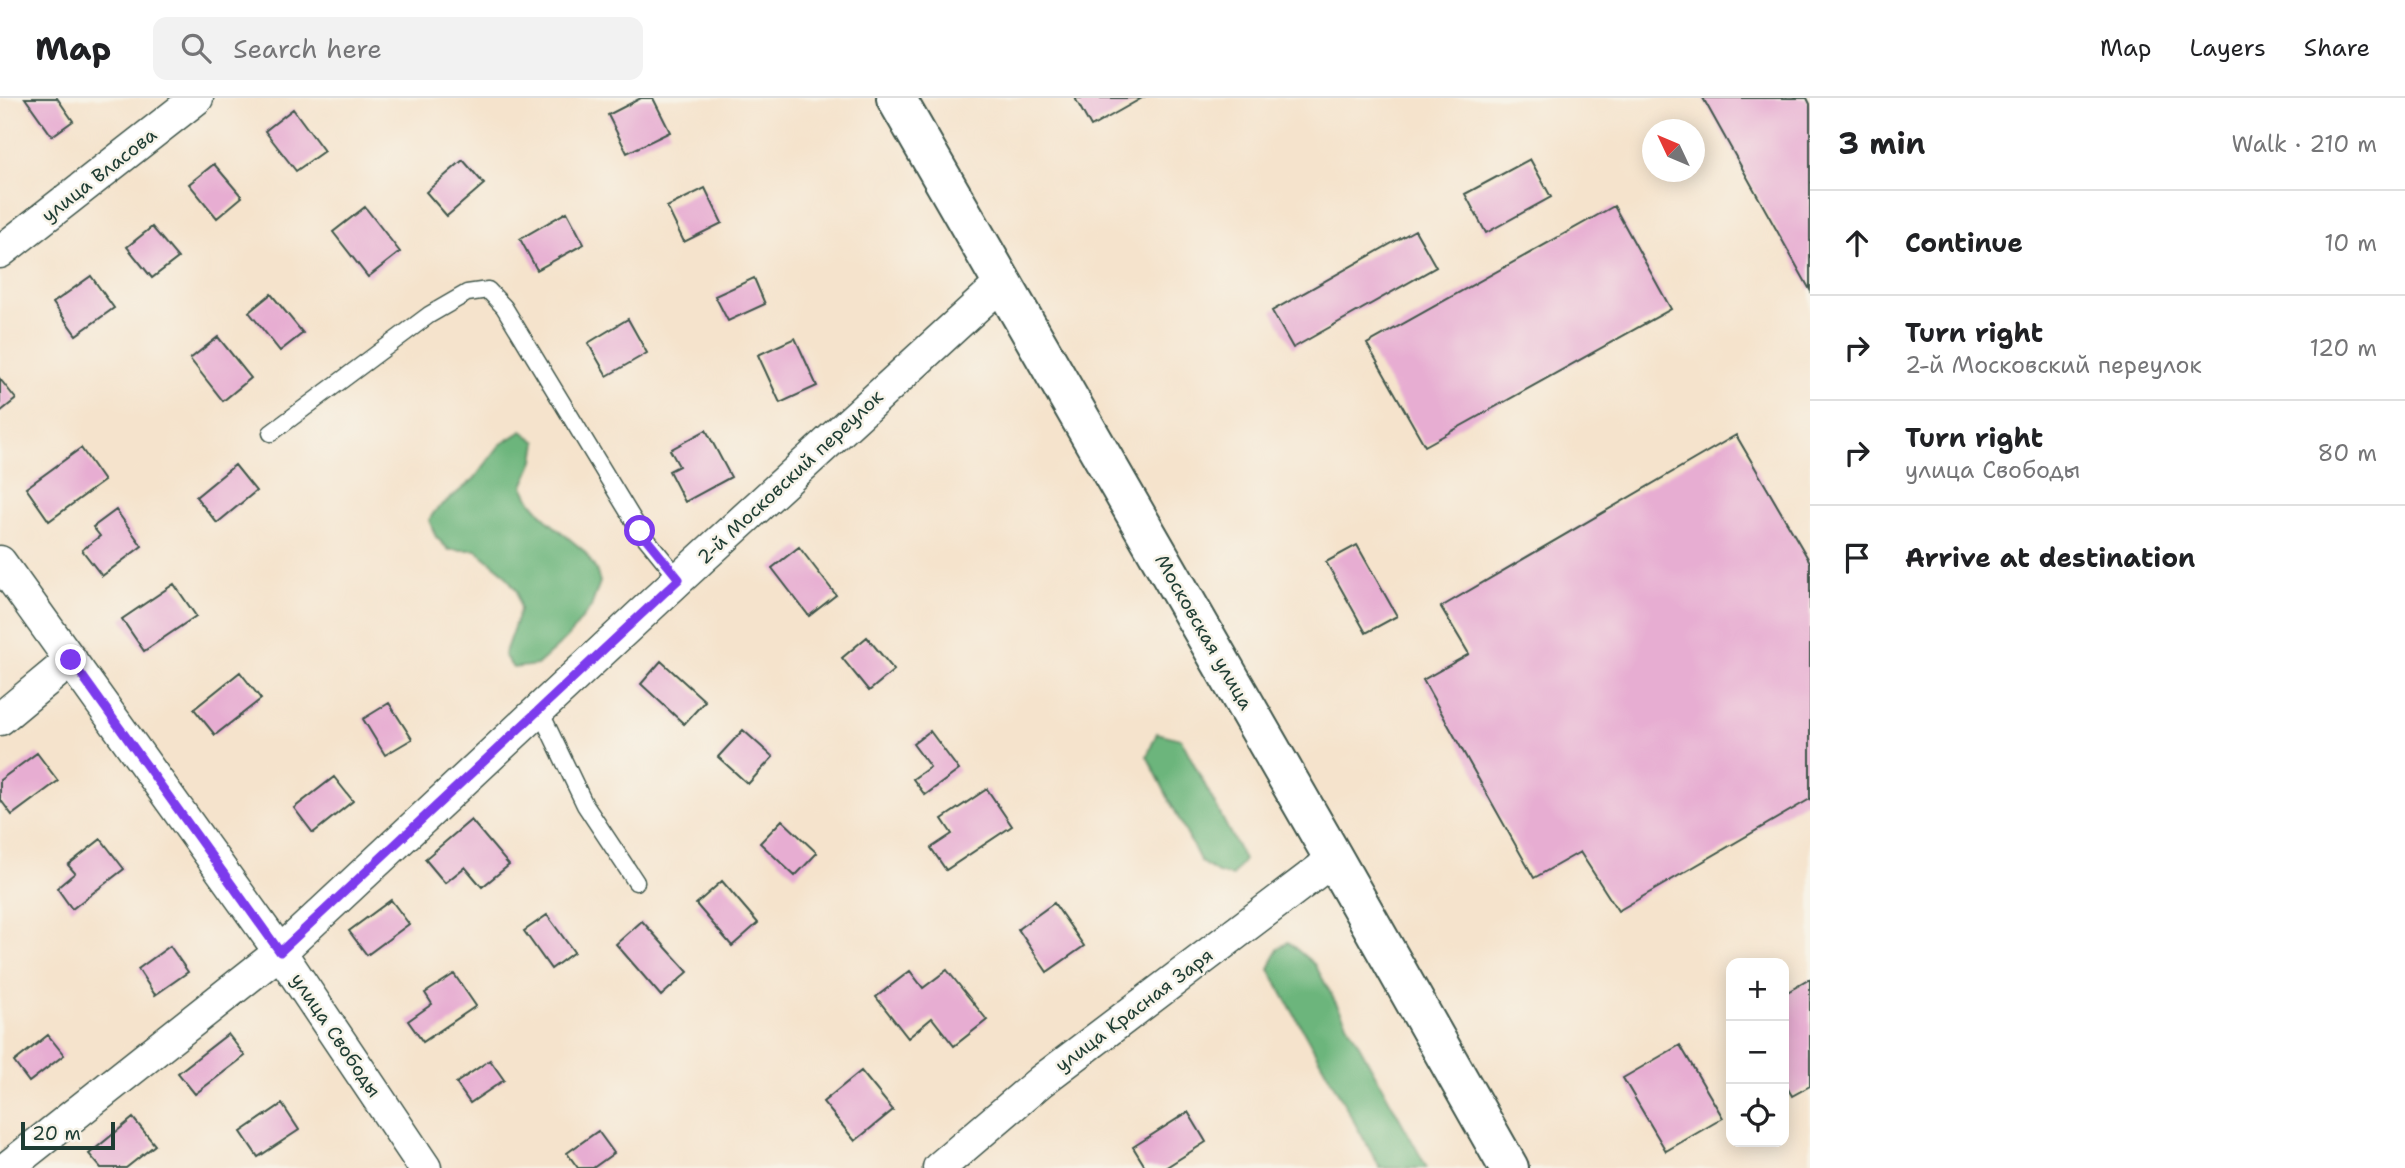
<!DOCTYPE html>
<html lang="en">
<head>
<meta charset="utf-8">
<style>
	:root { --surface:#fff; --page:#f2f2f2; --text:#202124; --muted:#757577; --line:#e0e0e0 }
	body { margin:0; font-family:"Shantell Sans",sans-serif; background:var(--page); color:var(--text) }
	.controls { position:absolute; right:21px; bottom:21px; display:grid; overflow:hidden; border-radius:14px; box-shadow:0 4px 18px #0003 }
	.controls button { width:63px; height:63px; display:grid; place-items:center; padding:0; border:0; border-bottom:2px solid var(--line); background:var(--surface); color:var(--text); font:35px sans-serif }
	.compass { position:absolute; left:1642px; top:21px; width:63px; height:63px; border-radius:50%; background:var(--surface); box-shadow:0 4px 18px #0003; rotate:314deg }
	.scale { position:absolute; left:21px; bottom:18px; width:94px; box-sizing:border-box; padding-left:7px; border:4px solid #1f3d34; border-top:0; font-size:19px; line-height:24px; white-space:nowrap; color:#1f3d34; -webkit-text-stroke:5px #f7f3e8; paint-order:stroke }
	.stop { position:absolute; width:21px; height:21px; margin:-16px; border:5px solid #7c3aed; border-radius:50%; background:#fff }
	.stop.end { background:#7c3aed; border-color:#fff; box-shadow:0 2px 7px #0008 }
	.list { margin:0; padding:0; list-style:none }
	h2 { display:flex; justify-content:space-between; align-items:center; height:91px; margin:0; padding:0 28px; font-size:30px }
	h2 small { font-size:23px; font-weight:400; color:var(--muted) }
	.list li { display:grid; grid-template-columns:46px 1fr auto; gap:21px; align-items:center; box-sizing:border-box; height:105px; padding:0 28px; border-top:2px solid var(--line) }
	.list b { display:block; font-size:26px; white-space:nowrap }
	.list p { margin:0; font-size:23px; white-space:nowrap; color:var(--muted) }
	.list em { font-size:23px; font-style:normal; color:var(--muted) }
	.icon { flex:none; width:38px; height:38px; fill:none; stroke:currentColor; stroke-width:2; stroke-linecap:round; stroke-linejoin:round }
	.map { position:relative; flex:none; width:1810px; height:1070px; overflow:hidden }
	header { display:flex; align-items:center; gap:42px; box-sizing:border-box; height:98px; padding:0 35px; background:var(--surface); border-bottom:2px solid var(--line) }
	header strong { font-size:33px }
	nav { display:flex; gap:38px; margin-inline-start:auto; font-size:24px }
	.search { width:490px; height:63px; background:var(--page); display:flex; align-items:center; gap:18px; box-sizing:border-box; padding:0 24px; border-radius:14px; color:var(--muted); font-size:26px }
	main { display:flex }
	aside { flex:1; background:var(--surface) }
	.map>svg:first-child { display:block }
	.forest { fill:#6cb57c; stroke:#467958; stroke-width:2 }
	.building { fill:#e7add2 }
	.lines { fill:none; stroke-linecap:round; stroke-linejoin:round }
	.lane-casing { stroke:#3f564b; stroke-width:19 }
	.street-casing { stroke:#3f564b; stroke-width:35 }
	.secondary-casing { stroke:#3f564b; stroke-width:42 }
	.lane { stroke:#fff; stroke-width:16 }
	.street { stroke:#fff; stroke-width:32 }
	.secondary { stroke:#fff; stroke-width:38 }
	.route { stroke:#7c3aed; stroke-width:9 }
	.labels { text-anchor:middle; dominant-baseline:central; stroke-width:5; stroke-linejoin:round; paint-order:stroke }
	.street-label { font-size:19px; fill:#1f3d34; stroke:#f7f3e8 }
</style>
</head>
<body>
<header>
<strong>Map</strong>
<div class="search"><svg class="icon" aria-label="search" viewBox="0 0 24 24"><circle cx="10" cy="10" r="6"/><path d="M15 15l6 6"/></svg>Search here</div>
<nav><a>Map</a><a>Layers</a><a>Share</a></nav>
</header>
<main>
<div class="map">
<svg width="1810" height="1070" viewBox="0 0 1810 1070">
	<rect width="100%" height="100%" fill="#f7f3e8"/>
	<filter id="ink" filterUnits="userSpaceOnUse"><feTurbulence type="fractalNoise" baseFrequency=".0143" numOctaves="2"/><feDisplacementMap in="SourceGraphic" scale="14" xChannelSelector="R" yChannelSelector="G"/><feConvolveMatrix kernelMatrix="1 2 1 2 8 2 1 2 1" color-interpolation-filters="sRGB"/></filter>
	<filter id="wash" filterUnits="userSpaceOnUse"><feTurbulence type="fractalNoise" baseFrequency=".00686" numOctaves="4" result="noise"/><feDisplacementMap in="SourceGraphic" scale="28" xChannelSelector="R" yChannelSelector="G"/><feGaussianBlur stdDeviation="1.57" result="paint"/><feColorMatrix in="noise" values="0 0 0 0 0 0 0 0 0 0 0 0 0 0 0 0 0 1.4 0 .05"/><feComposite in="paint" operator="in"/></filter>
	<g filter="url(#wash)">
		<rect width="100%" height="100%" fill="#f5e3cc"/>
		<path class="forest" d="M 522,333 L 537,344 L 534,363 L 523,388 L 530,402 L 548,423 L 584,453 L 596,472 L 600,484 L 591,509 L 567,540 L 537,567 L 513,570 L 504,557 L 520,512 L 517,493 L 503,474 L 476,452 L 449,452 L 436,439 L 429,422 L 435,413 L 474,381 L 500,347 Z
			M 1157,635 L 1181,641 L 1244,762 L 1232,778 L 1218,775 L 1201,764 L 1147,658 Z
			M 1288,844 L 1315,867 L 1427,1070 L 1380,1070 L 1269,871 L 1278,851 Z"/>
		<g id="blocks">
			<path class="building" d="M 25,0 L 57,0 L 73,23 L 52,38 Z
				M 641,0 L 653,0 L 670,34 L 627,55 L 608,17 Z
				M 1075,0 L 1142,0 L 1091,29 Z
				M 1703,0 L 1807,0 L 1810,6 L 1810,192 Z
				M 293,11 L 324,53 L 296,73 L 265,33 Z
				M 1530,61 L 1551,99 L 1486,135 L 1465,96 Z
				M 463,62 L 484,86 L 447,118 L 426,94 Z
				M 214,66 L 242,99 L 217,120 L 189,86 Z
				M 705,90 L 722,125 L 684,144 L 667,109 Z
				M 1614,108 L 1671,211 L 1425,348 L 1367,246 Z
				M 365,109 L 400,154 L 368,179 L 333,134 Z
				M 567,114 L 584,146 L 537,172 L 520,141 Z
				M 152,129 L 178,160 L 152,180 L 127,149 Z
				M 1415,132 L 1436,169 L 1293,250 L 1272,213 Z
				M 91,178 L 114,210 L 76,237 L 53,205 Z
				M 754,180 L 765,206 L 728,223 L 715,198 Z
				M 271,196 L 303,235 L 280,253 L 249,214 Z
				M 628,221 L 647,255 L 607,278 L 588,245 Z
				M 218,239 L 251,280 L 223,303 L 190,261 Z
				M 795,240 L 817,288 L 780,305 L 758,257 Z
				M 0,281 L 16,301 L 0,314 Z
				M 706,332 L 731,379 L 685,404 L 669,373 L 679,368 L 670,352 Z
				M 1736,337 L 1810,464 L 1810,701 L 1618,813 L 1580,754 L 1534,780 L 1423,582 L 1469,556 L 1441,509 Z
				M 81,350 L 104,383 L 49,423 L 26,390 Z
				M 235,367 L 256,393 L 217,425 L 196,399 Z
				M 116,412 L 142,448 L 102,478 L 82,452 L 100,438 L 93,429 Z
				M 1357,447 L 1397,518 L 1366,535 L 1326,464 Z
				M 799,449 L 836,497 L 809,518 L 772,470 Z
				M 174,486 L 196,518 L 144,553 L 122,521 Z
				M 867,539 L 894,572 L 869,593 L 842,560 Z
				M 661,563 L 705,603 L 684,626 L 641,586 Z
				M 240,574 L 261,601 L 215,637 L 194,611 Z
				M 389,605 L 412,641 L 385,657 L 363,621 Z
				M 743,632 L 773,659 L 748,686 L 718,659 Z
				M 930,633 L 959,672 L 925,697 L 913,681 L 930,669 L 913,646 Z
				M 37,655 L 58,683 L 12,717 L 0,701 L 0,682 Z
				M 334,679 L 353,703 L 313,735 L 294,710 Z
				M 987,691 L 1012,728 L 946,772 L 931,750 L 952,736 L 942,721 Z
				M 471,722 L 509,767 L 482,789 L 465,769 L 445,785 L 425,761 Z
				M 782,722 L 817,755 L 795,778 L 760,745 Z
				M 101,741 L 124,771 L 72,811 L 57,790 L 75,775 L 68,767 Z
				M 722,783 L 758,825 L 732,848 L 696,806 Z
				M 391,802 L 409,826 L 367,857 L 349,833 Z
				M 1054,805 L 1084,848 L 1047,874 L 1018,831 Z
				M 547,817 L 574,854 L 551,871 L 524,833 Z
				M 642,823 L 688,874 L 661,898 L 616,846 Z
				M 170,848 L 188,874 L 155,897 L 138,871 Z
				M 947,872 L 987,922 L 954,948 L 932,920 L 908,940 L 876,899 L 910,873 L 923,890 Z
				M 454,876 L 476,908 L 423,944 L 408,923 L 432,906 L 425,895 Z
				M 1810,881 L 1810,988 L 1792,998 L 1784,984 L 1784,896 Z
				M 228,936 L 245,958 L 195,996 L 178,975 Z
				M 48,937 L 64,957 L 29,984 L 14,964 Z
				M 1680,947 L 1723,1020 L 1666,1053 L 1623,980 Z
				M 490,962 L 504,982 L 470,1005 L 456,985 Z
				M 861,973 L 893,1012 L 855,1043 L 823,1004 Z
				M 282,1006 L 299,1032 L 258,1059 L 241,1034 Z
				M 1188,1014 L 1206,1044 L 1165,1070 L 1146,1070 L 1133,1049 Z
				M 133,1020 L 155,1047 L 126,1070 L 101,1070 L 89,1056 Z
				M 598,1033 L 614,1055 L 593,1070 L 578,1070 L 567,1055 Z"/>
		</g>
	</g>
	<g filter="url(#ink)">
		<use href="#blocks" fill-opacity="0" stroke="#3f564b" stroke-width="2"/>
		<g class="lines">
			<defs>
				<path id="lane" d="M 271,335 L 429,217 L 467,195 L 488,192 L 504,209 L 640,433 L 679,481
					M 539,611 L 585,707 L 636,784"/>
				<path id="street" d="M 0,154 L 197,0
					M 0,464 L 280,854 L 425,1070
					M 0,621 L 71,562
					M 7,1070 L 280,854 L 679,481 L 1002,185
					M 939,1070 L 1041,983 L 1334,761"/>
				<path id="secondary" d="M 896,0 L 1334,761 L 1509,1070"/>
			</defs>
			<use href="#lane" class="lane-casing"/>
			<use href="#street" class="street-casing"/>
			<use href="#secondary" class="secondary-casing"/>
			<use href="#lane" class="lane"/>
			<use href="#street" class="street"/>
			<use href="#secondary" class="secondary"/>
		</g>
	</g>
	<g class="lines" filter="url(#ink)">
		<path class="route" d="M 71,562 L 280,854 L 679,481 L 640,433"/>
	</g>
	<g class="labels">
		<g class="street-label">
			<text transform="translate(99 77) rotate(-38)">улица Власова</text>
			<text transform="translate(790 379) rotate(-43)">2-й Московский переулок</text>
			<text transform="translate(1204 534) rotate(60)">Московская улица</text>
			<text transform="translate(1134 912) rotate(-37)">улица Красная Заря</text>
			<text transform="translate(336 937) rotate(56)">улица Свободы</text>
		</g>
	</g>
</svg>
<div class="controls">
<button>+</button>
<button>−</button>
<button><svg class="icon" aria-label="locate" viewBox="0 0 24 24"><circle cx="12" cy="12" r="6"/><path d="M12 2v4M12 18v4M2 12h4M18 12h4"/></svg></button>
</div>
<svg class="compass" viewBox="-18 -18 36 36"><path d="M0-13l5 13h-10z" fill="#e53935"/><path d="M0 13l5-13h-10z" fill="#757577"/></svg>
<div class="scale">20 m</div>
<div class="stop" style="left:640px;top:433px"></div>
<div class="stop end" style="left:71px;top:562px"></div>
</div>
<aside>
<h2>3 min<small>Walk · 210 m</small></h2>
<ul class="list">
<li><svg class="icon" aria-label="ahead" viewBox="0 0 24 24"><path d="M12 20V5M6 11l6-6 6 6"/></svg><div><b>Continue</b></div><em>10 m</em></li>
<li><svg class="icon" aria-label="right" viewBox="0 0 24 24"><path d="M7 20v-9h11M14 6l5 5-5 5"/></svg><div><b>Turn right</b><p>2-й Московский переулок</p></div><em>120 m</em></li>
<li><svg class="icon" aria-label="right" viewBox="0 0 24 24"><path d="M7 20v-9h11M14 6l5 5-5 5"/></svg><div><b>Turn right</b><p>улица Свободы</p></div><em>80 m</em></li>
<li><svg class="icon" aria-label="arrive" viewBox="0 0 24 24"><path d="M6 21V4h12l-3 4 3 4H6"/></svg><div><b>Arrive at destination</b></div></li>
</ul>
</aside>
</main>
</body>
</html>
